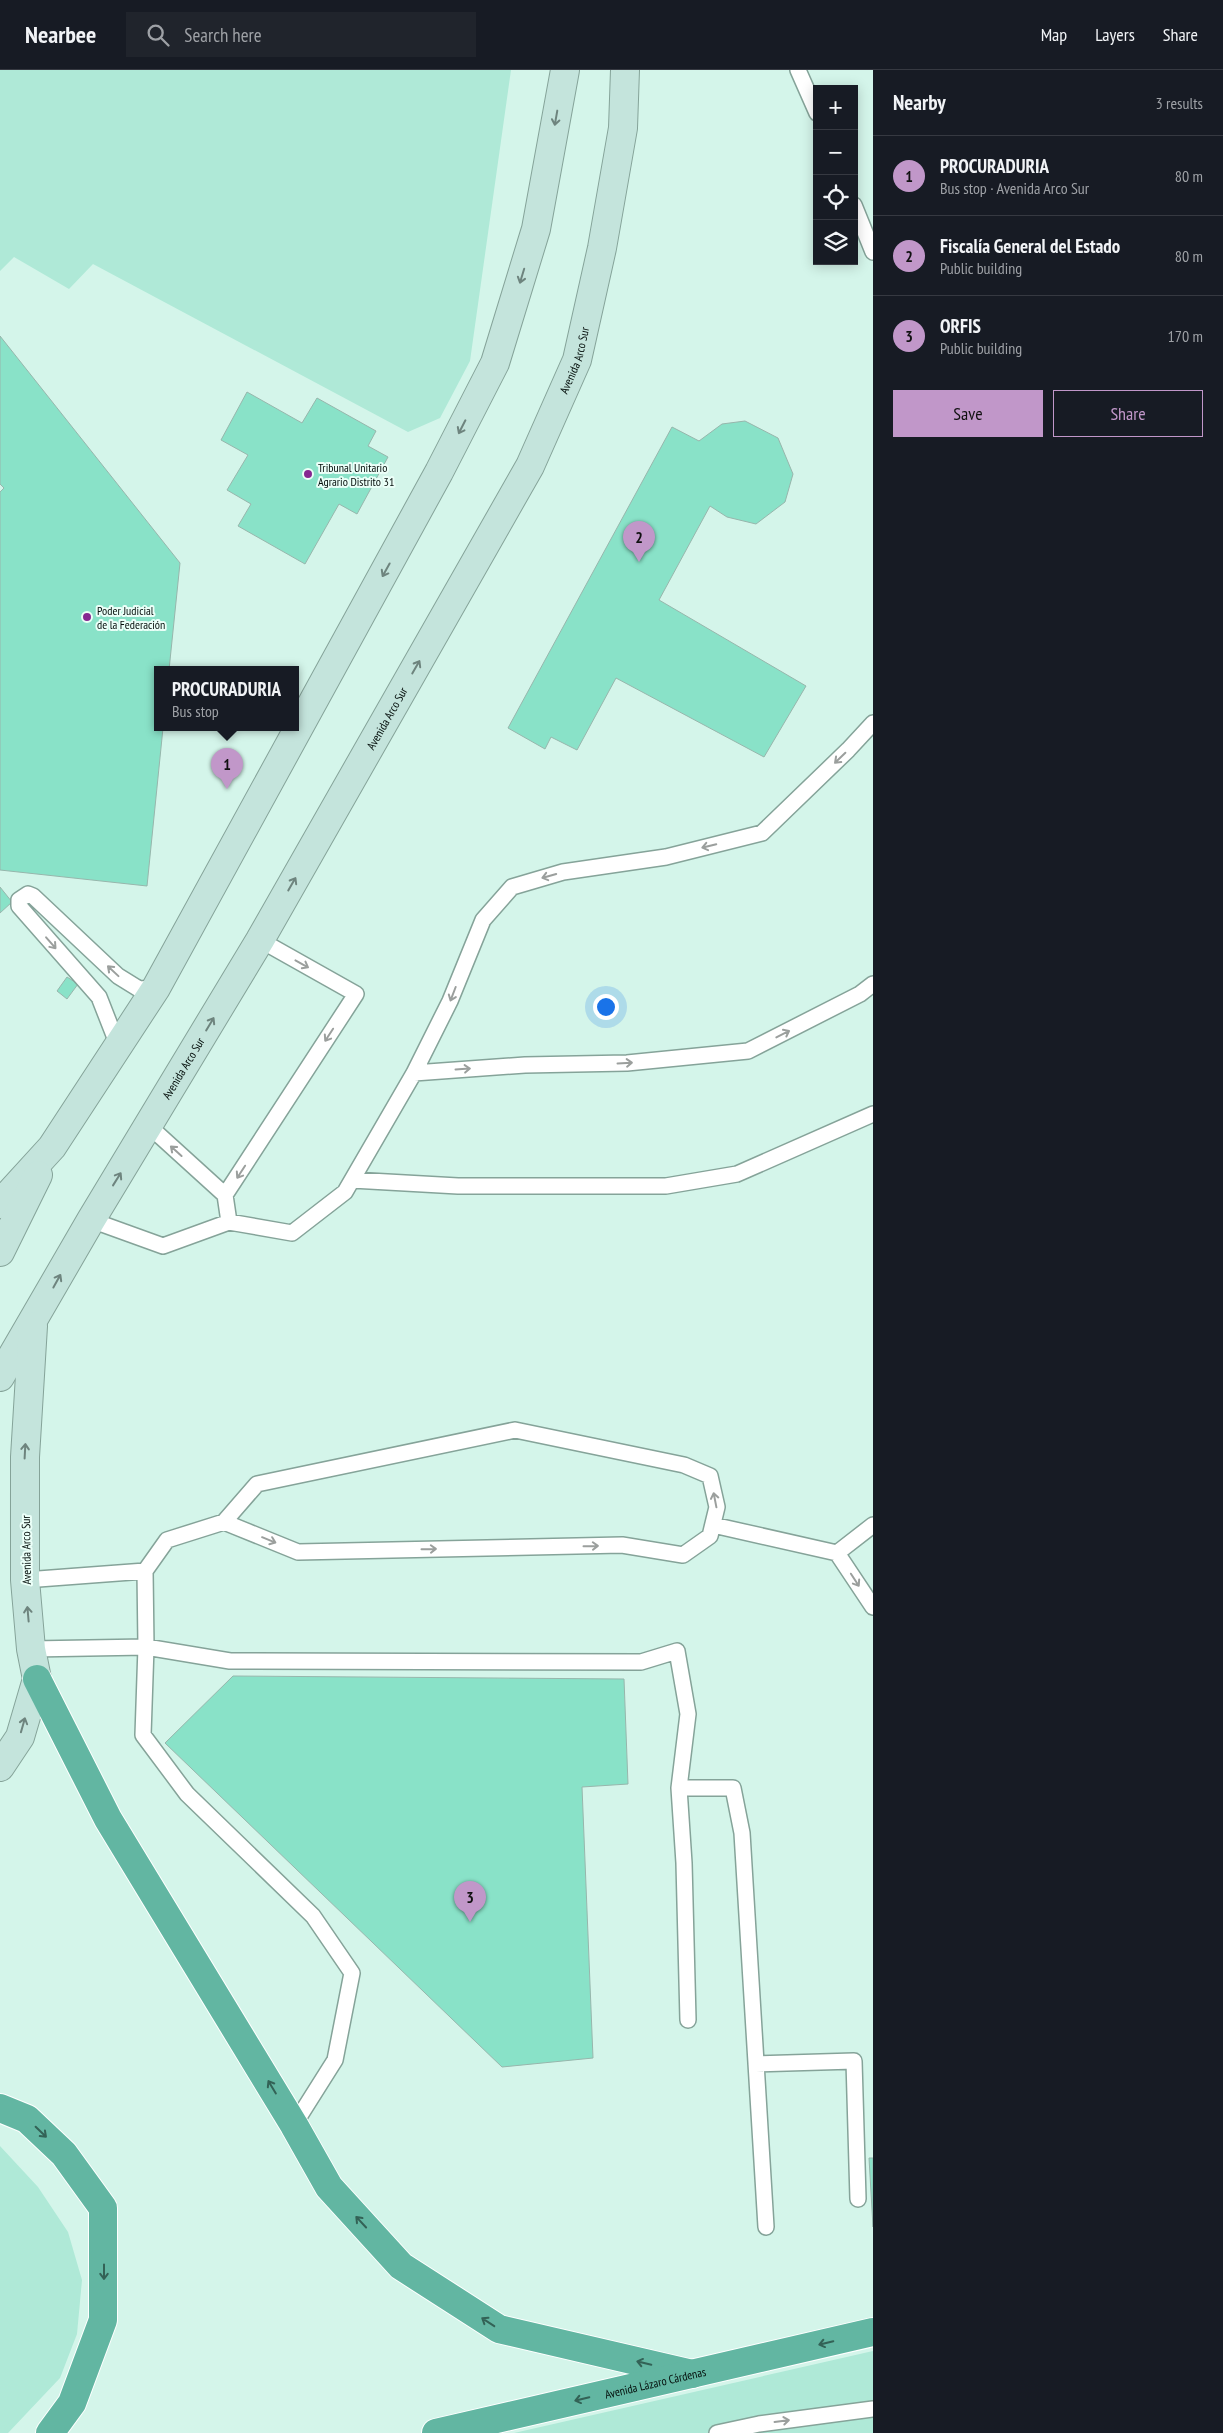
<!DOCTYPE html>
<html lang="en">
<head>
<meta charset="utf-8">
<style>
	:root { --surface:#171b24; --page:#20242c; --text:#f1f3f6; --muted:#9ea1a6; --line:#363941; --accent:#c197c9 }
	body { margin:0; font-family:"PT Sans Narrow",sans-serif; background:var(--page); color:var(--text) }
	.controls { position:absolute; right:15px; top:15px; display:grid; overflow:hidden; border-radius:0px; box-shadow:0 2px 12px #0003 }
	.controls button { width:45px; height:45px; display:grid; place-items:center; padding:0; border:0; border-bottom:1px solid var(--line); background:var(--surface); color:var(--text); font:25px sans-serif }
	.you { position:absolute; left:605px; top:936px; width:18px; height:18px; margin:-12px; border:4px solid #fff; border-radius:50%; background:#1a73e8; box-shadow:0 0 0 8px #1a73e833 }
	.badge { display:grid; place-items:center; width:32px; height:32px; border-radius:50%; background:var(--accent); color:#111; font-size:16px; font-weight:700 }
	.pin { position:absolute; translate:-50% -41px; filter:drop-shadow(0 1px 2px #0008) }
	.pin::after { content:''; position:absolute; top:26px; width:18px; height:15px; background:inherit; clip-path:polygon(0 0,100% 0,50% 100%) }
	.popup { position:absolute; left:154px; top:596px; width:145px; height:65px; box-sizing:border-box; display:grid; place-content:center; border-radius:0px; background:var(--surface); filter:drop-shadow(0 1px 4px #0005); font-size:16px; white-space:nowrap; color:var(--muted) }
	.popup b { font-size:19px; color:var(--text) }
	.popup::after { content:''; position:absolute; left:50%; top:100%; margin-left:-10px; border:10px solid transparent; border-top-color:var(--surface) }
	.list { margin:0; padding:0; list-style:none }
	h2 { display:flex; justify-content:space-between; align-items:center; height:65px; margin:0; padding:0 20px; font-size:21px }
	h2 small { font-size:16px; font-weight:400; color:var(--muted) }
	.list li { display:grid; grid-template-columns:32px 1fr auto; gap:15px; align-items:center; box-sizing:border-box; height:80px; padding:0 20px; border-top:1px solid var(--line) }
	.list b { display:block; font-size:19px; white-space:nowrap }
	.list p { margin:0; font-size:16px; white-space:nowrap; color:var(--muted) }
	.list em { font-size:16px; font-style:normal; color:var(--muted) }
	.actions { display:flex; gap:10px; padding:15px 20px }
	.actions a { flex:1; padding:11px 0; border:1px solid var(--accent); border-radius:0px; text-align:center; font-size:18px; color:var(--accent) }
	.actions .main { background:var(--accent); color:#111 }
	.icon { flex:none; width:28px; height:28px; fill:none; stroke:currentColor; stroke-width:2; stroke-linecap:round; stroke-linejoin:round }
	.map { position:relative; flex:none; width:873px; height:2363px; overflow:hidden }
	header { display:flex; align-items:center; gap:30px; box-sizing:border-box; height:70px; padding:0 25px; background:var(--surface); border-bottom:1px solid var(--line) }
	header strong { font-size:24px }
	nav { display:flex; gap:28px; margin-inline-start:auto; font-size:18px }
	.search { width:350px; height:45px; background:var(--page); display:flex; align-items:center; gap:12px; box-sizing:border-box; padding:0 18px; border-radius:0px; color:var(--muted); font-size:19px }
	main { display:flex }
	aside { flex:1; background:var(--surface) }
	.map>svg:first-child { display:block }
	.grass { fill:#afe9d7 }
	.building { fill:#89e2c8; stroke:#97b6ac }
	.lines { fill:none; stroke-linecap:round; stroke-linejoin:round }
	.service-casing { stroke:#85a399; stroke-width:18 }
	.secondary-casing { stroke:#85a399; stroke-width:30 }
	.trunk-casing { stroke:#fff; stroke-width:30 }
	.service { stroke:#fff; stroke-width:15 }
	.secondary { stroke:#c4e4dc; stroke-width:28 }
	.trunk { stroke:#62b6a2; stroke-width:28 }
	.oneway { stroke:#6e847e }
	.oneway2 { stroke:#9b9f9d }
	.oneway3 { stroke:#336256 }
	.poi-dot { fill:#862791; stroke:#ebfff8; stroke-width:2 }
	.labels { text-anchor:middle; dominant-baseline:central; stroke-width:4; stroke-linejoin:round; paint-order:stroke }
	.street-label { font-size:12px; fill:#040e0b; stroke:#ebfff8 }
	.poi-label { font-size:12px; fill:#040e0b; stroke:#ebfff8; text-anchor:start }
</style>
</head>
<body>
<header>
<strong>Nearbee</strong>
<div class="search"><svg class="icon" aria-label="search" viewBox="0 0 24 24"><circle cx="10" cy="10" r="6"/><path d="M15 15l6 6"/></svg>Search here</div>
<nav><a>Map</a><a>Layers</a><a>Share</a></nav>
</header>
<main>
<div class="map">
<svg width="873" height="2363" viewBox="0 0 873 2363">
	<rect width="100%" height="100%" fill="#d4f5ea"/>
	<path class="grass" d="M 0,0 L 511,0 L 470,291 L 440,348 L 408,362 L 93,194 L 69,219 L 14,187 L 0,201 Z
		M 0,2076 L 38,2117 L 68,2162 L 82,2210 L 77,2264 L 60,2308 L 8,2363 L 0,2363 Z
		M 873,2281 L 873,2363 L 514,2363 Z"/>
	<path class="building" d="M 0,266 L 180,493 L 169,600 L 158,600 L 158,658 L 163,658 L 147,816 L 0,800 L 0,422 L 4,418 L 0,414 Z
		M 247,322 L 302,353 L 317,328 L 376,361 L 368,376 L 388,387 L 357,444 L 339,434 L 305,494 L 238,456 L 251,434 L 227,420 L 248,385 L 221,370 Z
		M 745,351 L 778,368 L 793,404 L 785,432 L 756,454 L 727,447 L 710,436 L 659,530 L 806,616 L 764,687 L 616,608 L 577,680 L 551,667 L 545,679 L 508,658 L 672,357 L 699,371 L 722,354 Z
		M 0,817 L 12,832 L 0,843 Z
		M 67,907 L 78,914 L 67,929 L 57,921 Z
		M 233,1606 L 624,1609 L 628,1714 L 582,1717 L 593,1988 L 502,1997 L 165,1673 Z
		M 869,2088 L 873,2088 L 873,2157 Z"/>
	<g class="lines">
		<defs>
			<path id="service" d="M 798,0 L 817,43
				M 854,135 L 873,182
				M 119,978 L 99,927 L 19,836 L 19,830 L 28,824 L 33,826 L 118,906 L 139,919 L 156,918
				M 414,1003 L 525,995 L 627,993 L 748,981 L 860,924 L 873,914
				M 149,1056 L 225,1125 L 229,1152
				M 352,1110 L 458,1116 L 666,1116 L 737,1104 L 873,1044
				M 225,1125 L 356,924 L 260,870
				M 91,1150 L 163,1176 L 229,1152 L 292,1163 L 345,1122 L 414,1003 L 450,931 L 483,850 L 512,817 L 563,802 L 666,787 L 762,763 L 848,680 L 873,653
				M 224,1452 L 298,1482 L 622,1475 L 683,1485 L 710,1466 L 717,1437 L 710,1406 L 684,1395 L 515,1360 L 257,1414 L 224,1452 L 167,1470 L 145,1501 L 146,1577 L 143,1665 L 187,1724 L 313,1846 L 352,1903 L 335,1990 L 294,2055
				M 713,1455 L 837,1483 L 873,1537
				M 837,1483 L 873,1455
				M 25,1510 L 145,1501
				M 31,1579 L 146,1577 L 230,1591 L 641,1592 L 677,1581 L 688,1644 L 679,1718
				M 688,1950 L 684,1793 L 679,1718 L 733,1718 L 742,1763 L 766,2157
				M 756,1994 L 854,1991 L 858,2129
				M 717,2363 L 759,2354 L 873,2339"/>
			<g id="secondary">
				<path d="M 0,1134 L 52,1077 L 156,918 L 439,402 L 495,293 L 536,159 L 565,0"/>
				<path d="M 0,1182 L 38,1105"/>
				<path id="s1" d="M 0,1307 L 91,1150 L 260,870 L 530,396 L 577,290 L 602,178 L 623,58 L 625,0"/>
				<path d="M 0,1697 L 20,1667 L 37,1609 L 31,1579 L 25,1510 L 25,1387 L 33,1256"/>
			</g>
			<g id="trunk">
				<path d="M 37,1609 L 108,1749 L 294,2055 L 329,2117 L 401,2196 L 499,2259 L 692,2304"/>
				<path d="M 0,2038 L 27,2049 L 64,2084 L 103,2138 L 103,2250 L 72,2333 L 50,2363"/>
				<path id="s2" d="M 436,2363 L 873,2262"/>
			</g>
		</defs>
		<use href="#service" class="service-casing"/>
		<use href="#secondary" class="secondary-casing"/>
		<use href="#trunk" class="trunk-casing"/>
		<use href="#service" class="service"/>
		<use href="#secondary" class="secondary"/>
		<use href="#trunk" class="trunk"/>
	</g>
	<defs><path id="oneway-shaft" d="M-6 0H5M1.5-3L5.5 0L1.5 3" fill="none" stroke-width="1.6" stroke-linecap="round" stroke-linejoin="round" transform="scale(1.25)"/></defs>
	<g class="oneway">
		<use href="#oneway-shaft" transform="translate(556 48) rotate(100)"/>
		<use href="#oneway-shaft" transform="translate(522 206) rotate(107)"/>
		<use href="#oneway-shaft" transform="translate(462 357) rotate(117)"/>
		<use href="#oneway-shaft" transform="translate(386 500) rotate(119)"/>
		<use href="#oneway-shaft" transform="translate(416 597) rotate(-60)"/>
		<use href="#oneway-shaft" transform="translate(292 814) rotate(-60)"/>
		<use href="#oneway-shaft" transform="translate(210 954) rotate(-59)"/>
		<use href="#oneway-shaft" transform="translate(117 1109) rotate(-58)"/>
		<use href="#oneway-shaft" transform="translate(57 1211) rotate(-61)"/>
		<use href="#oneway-shaft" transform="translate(25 1381) rotate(-87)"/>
		<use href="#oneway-shaft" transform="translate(28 1544) rotate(-95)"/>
		<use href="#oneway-shaft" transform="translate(23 1655) rotate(-74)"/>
	</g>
	<g class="oneway2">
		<use href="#oneway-shaft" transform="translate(840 688) rotate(136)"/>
		<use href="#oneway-shaft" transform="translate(709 776) rotate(166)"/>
		<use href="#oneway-shaft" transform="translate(549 806) rotate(164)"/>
		<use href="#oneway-shaft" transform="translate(51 873) rotate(49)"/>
		<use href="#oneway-shaft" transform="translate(302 894) rotate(29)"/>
		<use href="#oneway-shaft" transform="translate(113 901) rotate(-137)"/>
		<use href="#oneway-shaft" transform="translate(453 924) rotate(111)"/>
		<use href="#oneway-shaft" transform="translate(783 964) rotate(-27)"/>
		<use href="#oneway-shaft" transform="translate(329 965) rotate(123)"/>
		<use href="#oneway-shaft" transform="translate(625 993) rotate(-3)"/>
		<use href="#oneway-shaft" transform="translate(463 999) rotate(-4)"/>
		<use href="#oneway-shaft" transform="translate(176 1081) rotate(-138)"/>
		<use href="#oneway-shaft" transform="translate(241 1102) rotate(123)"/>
		<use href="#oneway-shaft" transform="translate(715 1430) rotate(-101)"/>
		<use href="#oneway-shaft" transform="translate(269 1470) rotate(22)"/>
		<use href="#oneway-shaft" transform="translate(591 1476) rotate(-1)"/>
		<use href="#oneway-shaft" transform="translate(429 1479) rotate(-1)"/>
		<use href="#oneway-shaft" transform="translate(855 1510) rotate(57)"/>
		<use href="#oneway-shaft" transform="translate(782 2351) rotate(-7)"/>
	</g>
	<g class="oneway3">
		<use href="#oneway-shaft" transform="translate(272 2017) rotate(-121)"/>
		<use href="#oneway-shaft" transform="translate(41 2062) rotate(44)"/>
		<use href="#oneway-shaft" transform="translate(361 2152) rotate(-133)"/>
		<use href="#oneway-shaft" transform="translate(104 2202) rotate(90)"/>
		<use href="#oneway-shaft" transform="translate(488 2252) rotate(-147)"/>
		<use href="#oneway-shaft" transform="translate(826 2273) rotate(167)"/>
		<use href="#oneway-shaft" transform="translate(644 2293) rotate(-167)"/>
		<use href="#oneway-shaft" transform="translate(582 2329) rotate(167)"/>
	</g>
	<g class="poi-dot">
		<circle cx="308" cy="404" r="5"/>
		<circle cx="87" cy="547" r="5"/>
	</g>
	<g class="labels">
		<g class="street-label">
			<text stroke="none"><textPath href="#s1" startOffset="1169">Avenida Arco Sur</textPath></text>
			<text stroke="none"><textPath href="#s1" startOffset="764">Avenida Arco Sur</textPath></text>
			<text stroke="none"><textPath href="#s1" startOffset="359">Avenida Arco Sur</textPath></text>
			<text transform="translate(26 1480) rotate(-91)">Avenida Arco Sur</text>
			<text stroke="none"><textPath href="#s2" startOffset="225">Avenida Lázaro Cárdenas</textPath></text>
		</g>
		<g class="poi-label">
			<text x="318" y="397">Tribunal Unitario<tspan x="318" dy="14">Agrario Distrito 31</tspan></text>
			<text x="97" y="540">Poder Judicial<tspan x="97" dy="14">de la Federación</tspan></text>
		</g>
	</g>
</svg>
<div class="controls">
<button>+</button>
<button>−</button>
<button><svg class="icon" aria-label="locate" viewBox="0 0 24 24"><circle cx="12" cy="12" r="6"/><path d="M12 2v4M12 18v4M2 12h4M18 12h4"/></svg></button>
<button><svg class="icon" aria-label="layers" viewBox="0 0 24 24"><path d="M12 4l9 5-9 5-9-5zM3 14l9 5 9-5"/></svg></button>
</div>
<div class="you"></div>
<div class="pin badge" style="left:227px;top:719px">1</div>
<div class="popup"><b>PROCURADURIA</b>Bus stop</div>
<div class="pin badge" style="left:639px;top:492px">2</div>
<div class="pin badge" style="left:470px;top:1852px">3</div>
</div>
<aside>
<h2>Nearby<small>3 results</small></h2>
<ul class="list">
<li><span class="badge">1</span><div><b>PROCURADURIA</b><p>Bus stop · Avenida Arco Sur</p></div><em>80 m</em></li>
<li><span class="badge">2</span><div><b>Fiscalía General del Estado</b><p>Public building</p></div><em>80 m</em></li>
<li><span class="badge">3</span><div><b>ORFIS</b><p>Public building</p></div><em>170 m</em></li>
</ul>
<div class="actions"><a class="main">Save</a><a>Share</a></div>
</aside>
</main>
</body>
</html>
